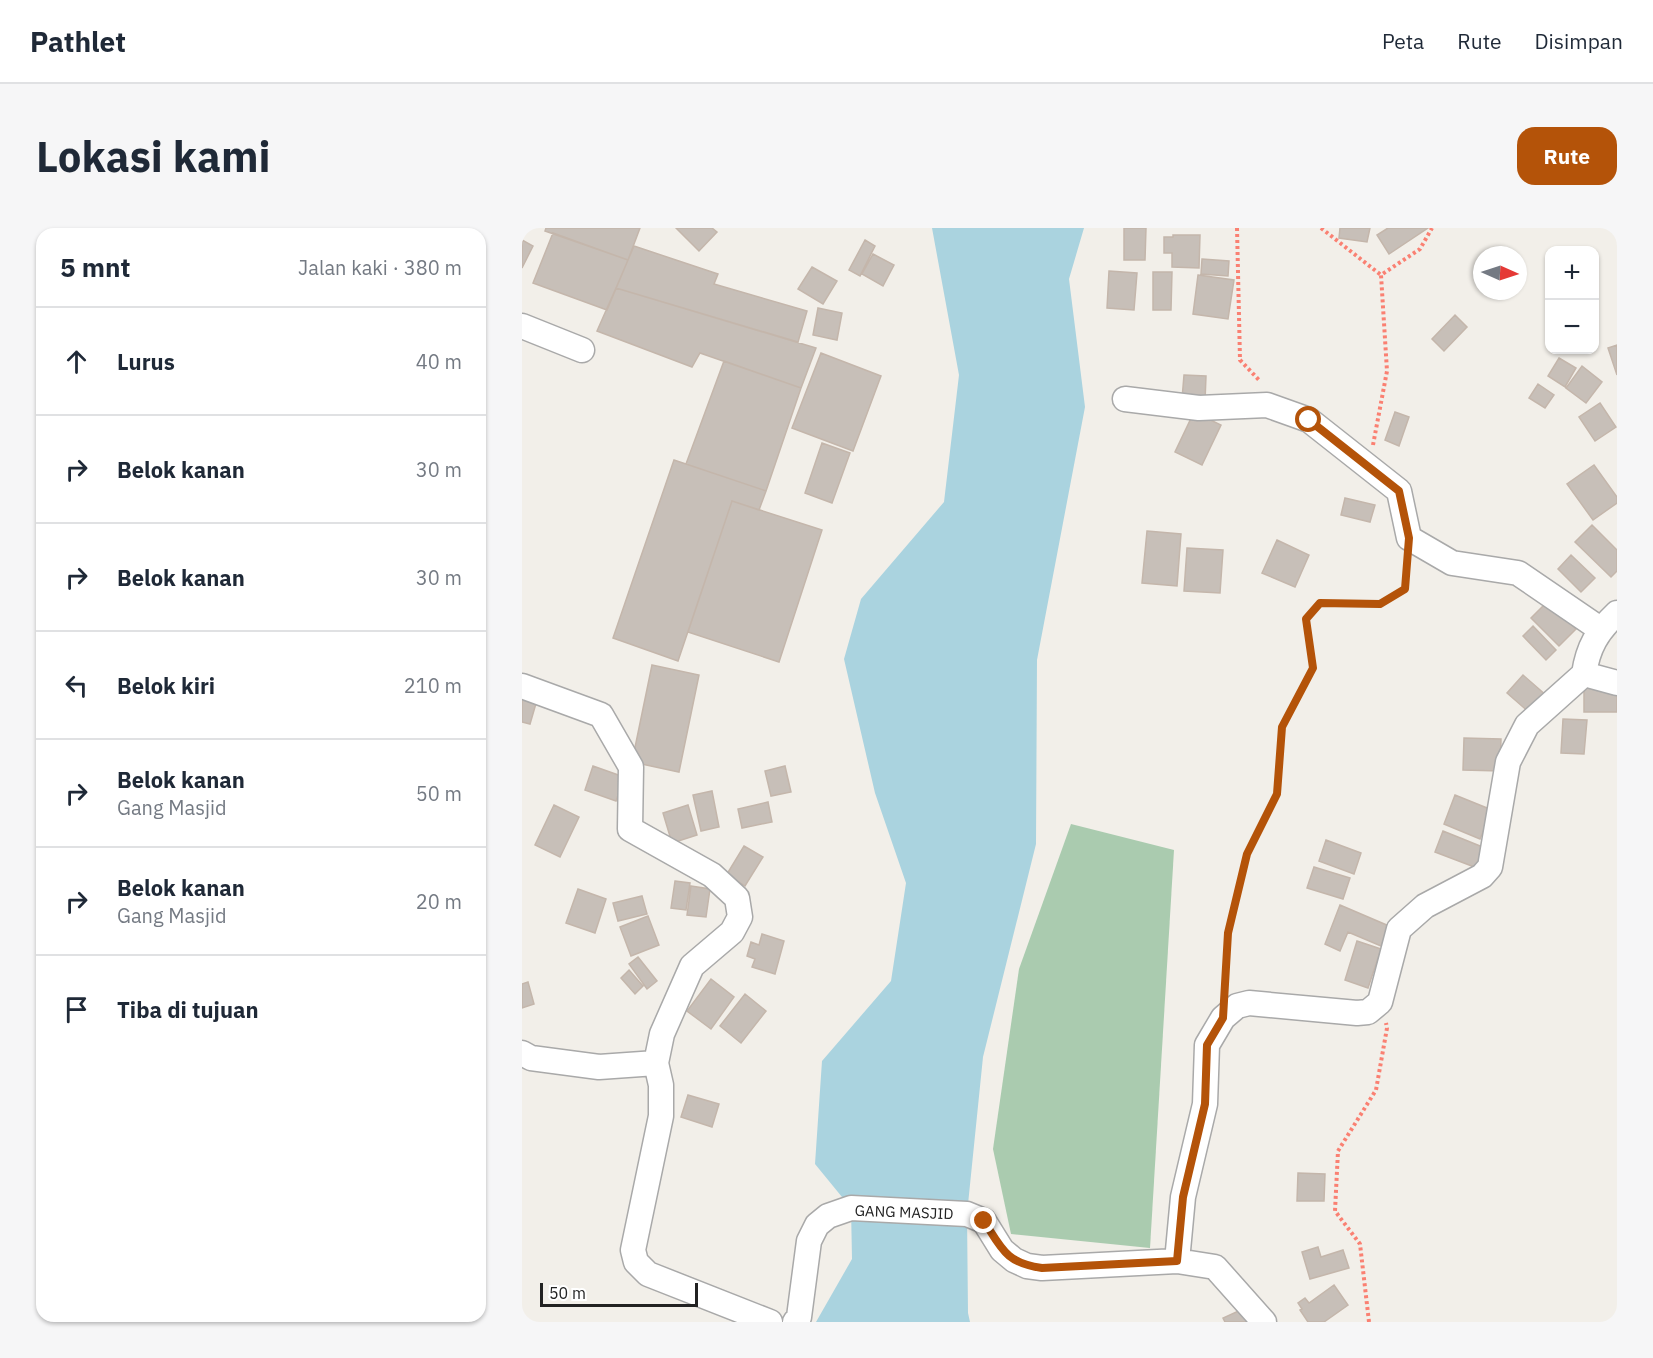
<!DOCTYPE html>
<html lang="id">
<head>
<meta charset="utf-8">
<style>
	:root { --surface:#fff; --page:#f6f6f7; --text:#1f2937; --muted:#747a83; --line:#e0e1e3; --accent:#b45309 }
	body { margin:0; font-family:"IBM Plex Sans",sans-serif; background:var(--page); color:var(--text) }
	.controls { position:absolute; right:18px; top:18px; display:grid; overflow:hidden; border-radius:12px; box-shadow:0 2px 4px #0004 }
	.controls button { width:54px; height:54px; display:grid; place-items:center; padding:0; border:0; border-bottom:2px solid var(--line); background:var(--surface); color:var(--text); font:30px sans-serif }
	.compass { position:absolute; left:951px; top:18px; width:54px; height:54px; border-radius:50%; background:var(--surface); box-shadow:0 2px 4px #0004; rotate:93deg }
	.scale { position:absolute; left:18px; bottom:15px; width:158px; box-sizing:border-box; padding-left:6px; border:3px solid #222; border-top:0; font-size:16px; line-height:21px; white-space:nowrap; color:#222; -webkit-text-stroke:4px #fff; paint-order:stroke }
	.stop { position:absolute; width:18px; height:18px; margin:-14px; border:4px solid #b45309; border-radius:50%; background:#fff }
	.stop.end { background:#b45309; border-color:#fff; box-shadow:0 2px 6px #0008 }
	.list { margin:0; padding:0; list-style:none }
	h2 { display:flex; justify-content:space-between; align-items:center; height:78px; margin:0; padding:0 24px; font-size:26px }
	h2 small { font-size:20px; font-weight:400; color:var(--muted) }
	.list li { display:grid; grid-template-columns:39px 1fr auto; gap:18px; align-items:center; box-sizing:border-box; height:108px; padding:0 24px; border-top:2px solid var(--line) }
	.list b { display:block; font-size:22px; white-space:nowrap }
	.list p { margin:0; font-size:20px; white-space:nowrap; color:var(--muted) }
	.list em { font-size:20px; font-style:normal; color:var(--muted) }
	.icon { flex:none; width:33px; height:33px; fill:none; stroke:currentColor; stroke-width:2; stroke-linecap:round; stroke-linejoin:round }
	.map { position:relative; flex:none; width:1095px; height:1094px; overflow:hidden; border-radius:18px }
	header { display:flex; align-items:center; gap:36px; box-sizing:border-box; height:84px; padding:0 30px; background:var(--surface); border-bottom:2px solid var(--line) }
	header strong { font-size:28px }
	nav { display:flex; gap:33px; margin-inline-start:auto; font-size:21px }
	.intro { display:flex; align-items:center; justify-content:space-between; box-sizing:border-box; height:144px; padding:0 36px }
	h1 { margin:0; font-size:42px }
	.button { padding:15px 27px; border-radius:18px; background:var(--accent); color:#fff; font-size:21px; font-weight:700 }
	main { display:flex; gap:36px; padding:0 36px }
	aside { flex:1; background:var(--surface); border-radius:18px; box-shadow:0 2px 4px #0004 }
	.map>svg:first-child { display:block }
	.cemetery { fill:#aacbaf }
	.water { fill:#aad3df }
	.building { fill:#c7bfb8; stroke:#c4b6ab; stroke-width:1.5 }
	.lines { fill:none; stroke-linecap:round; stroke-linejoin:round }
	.minor-casing { stroke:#a9a9a9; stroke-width:27 }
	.path { stroke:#fa8072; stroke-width:4; stroke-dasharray:3 3; stroke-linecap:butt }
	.minor { stroke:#fff; stroke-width:24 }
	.route { stroke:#b45309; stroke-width:8 }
	.labels { text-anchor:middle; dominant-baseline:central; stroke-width:4.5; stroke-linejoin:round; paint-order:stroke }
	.street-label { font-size:15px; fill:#222; stroke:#fff }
</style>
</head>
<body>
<header>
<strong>Pathlet</strong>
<nav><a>Peta</a><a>Rute</a><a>Disimpan</a></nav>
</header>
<div class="intro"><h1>Lokasi kami</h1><a class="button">Rute</a></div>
<main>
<aside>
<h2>5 mnt<small>Jalan kaki · 380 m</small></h2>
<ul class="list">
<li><svg class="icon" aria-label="ahead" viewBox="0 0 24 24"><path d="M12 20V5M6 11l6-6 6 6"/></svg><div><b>Lurus</b></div><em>40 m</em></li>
<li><svg class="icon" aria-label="right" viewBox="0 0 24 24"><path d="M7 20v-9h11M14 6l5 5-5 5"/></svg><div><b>Belok kanan</b></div><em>30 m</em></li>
<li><svg class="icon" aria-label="right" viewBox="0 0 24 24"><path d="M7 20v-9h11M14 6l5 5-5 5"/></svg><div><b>Belok kanan</b></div><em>30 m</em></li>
<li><svg class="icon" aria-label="left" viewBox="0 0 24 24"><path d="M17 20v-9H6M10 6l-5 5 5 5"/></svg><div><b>Belok kiri</b></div><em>210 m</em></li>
<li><svg class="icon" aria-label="right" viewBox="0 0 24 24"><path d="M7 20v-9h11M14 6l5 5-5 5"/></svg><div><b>Belok kanan</b><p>Gang Masjid</p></div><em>50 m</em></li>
<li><svg class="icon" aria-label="right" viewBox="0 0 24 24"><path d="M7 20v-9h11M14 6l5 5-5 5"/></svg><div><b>Belok kanan</b><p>Gang Masjid</p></div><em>20 m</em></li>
<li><svg class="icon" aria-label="arrive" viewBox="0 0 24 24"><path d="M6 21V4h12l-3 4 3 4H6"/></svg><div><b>Tiba di tujuan</b></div></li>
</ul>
</aside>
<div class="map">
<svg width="1095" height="1094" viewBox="0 0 1095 1094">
	<rect width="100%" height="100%" fill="#f2efe9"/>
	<path class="cemetery" d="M 549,596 L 652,622 L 628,1020 L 489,1006 L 471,921 L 497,741 Z"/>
	<path class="water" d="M 410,0 L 562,0 L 547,51 L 563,179 L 515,432 L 514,616 L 461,829 L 445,986 L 446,1085 L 448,1094 L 294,1094 L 330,1031 L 329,980 L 293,936 L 300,833 L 369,753 L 384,655 L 353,565 L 322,431 L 339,371 L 422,274 L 437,147 Z"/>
	<path class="building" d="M 24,0 L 118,0 L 106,32 L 23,3 Z
		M 154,0 L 190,0 L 195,4 L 177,23 Z
		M 602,0 L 624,0 L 623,32 L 602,32 Z
		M 818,0 L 848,0 L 845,14 L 817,10 Z
		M 866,0 L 906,0 L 867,26 L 855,7 Z
		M 31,5 L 106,32 L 85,82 L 11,55 Z
		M 651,7 L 678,7 L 677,40 L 650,39 L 650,25 L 642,25 L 642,9 L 651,9 Z
		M 0,12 L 11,18 L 0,40 Z
		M 343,12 L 353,18 L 338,48 L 327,42 Z
		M 112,18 L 196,46 L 192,56 L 285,83 L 276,114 L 94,60 Z
		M 351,26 L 372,37 L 361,58 L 340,46 Z
		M 680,31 L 707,33 L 706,48 L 679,46 Z
		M 290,39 L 315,53 L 301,76 L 276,61 Z
		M 587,43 L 615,45 L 612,82 L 585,80 Z
		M 631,44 L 650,44 L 649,82 L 631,82 Z
		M 676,47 L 712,52 L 706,91 L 671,86 Z
		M 94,60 L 294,120 L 279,160 L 178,125 L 170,139 L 75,103 Z
		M 296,80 L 320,85 L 315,112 L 291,107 Z
		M 933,87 L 945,99 L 922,123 L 910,111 Z
		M 1095,117 L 1095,147 L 1086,120 Z
		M 299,125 L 359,148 L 331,223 L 270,200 Z
		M 1037,130 L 1054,140 L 1043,159 L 1026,148 Z
		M 202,133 L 279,160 L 244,263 L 164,236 Z
		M 1060,138 L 1080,154 L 1064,175 L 1044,160 Z
		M 662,147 L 684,148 L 683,173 L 660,171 Z
		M 1016,156 L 1032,167 L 1023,180 L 1007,170 Z
		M 1078,175 L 1094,199 L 1073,213 L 1057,189 Z
		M 672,184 L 699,197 L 680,237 L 653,224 Z
		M 873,184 L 887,189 L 877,218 L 863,212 Z
		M 300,215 L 328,225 L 310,275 L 283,265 Z
		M 152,232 L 244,263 L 237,282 L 210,273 L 156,433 L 91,410 Z
		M 1072,237 L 1095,269 L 1095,275 L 1071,292 L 1045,256 Z
		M 823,270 L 853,277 L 848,294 L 819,287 Z
		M 210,273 L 300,302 L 257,434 L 166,404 Z
		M 1070,297 L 1095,322 L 1095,343 L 1089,349 L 1053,314 Z
		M 625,303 L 659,306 L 655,358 L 620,355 Z
		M 755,312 L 787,327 L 773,359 L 740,345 Z
		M 665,320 L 701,322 L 698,365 L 662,363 Z
		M 1049,327 L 1073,350 L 1059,364 L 1036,341 Z
		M 1026,373 L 1054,401 L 1037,418 L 1009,390 Z
		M 1011,398 L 1034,422 L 1024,432 L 1001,408 Z
		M 130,437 L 177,447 L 157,544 L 110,534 Z
		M 1001,447 L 1025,468 L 1009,486 L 985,465 Z
		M 1062,460 L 1095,460 L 1095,484 L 1062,484 Z
		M 0,467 L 15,472 L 8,496 L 0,494 Z
		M 1041,491 L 1065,492 L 1062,526 L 1039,525 Z
		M 942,510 L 979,511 L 978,543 L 941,542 Z
		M 71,538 L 102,549 L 94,573 L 63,562 Z
		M 263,538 L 269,564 L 249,568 L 243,543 Z
		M 190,563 L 197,599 L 179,603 L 171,567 Z
		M 933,567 L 970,582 L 958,611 L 922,596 Z
		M 246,574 L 250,594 L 220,600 L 216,581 Z
		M 32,577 L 57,589 L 38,629 L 13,617 Z
		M 166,577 L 175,607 L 150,615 L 141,585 Z
		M 921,603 L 963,620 L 955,640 L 913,624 Z
		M 804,612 L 839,625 L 832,646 L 797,633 Z
		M 222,618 L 241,629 L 223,658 L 205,646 Z
		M 792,639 L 828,650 L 821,671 L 785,660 Z
		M 153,653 L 168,655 L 164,682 L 149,680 Z
		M 169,658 L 188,661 L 184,689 L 165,687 Z
		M 56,661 L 84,671 L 73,705 L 44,695 Z
		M 120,668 L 125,686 L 96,693 L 91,675 Z
		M 818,677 L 867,698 L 859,718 L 826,704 L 818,723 L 803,716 Z
		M 126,688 L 137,717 L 109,728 L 98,699 Z
		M 240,706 L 262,713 L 253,746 L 230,739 L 233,731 L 225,728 L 229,714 L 237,717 Z
		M 835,713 L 859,721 L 846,760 L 823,752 Z
		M 116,729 L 135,753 L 125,761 L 107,736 Z
		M 107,742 L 121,758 L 113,766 L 99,750 Z
		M 189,751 L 212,769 L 189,801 L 165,783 Z
		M 6,754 L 12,776 L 0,780 L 0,756 Z
		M 223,766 L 244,783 L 219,815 L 198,798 Z
		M 166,867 L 197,876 L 190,899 L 159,889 Z
		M 776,945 L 803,946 L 802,973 L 775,973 Z
		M 796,1019 L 799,1029 L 821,1022 L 827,1040 L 788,1051 L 780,1024 Z
		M 812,1057 L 826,1077 L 802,1094 L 786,1094 L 778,1082 L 780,1081 L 776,1075 L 783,1070 L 787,1075 Z
		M 723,1080 L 729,1094 L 703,1094 L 701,1090 Z"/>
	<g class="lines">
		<defs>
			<path id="minor" d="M 0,98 L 60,122
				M 603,171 L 677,180 L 745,177 L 787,192 L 877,263 L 887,310 L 930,335 L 996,345 L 1078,401
				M 1062,446 L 1095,455
				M 0,458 L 79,487 L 109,539 L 108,601 L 190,647 L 215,670 L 218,689 L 210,704 L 170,738 L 140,806 L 134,835
				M 0,825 L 9,830 L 77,839 L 134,835 L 139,857 L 139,888 L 111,1022 L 114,1034 L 126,1046 L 248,1094
				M 655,1033 L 661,969 L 683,876 L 685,817 L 701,790 L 715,778 L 727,775 L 835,785 L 846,784 L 858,774 L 877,701 L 903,678 L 960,648 L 968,639 L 986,534 L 1005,497 L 1062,446 C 1066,419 1075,404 1095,385
				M 273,1094 L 277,1089 L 287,1013 L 295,997 L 306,988 L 329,980 L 445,986 L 462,993 L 480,1022 L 492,1032 L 505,1038 L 520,1040 L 655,1033 L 693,1039 L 742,1094"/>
		</defs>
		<use href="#minor" class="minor-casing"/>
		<path class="path" d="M 715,0 L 718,132 L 737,152
			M 799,0 L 859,47
			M 851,217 L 865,143 L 859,47 L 898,21 L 910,0
			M 703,761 L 706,705 L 725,626 L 755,566 L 760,499 L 791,440 L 784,391 L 798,375 L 858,376 L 883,361 L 885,335
			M 847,1094 L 838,1016 L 813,983 L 816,923 L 854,862 L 865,800 L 864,795"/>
		<use href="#minor" class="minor"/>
	</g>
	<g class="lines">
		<path class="route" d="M 462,993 C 480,1021 484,1035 520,1040 L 655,1033 L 661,969 L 683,876 L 685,817 L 701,790 L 706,705 L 725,626 L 755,566 L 760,499 L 791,440 L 784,391 L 798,375 L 858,376 L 883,361 L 887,310 L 877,263 L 787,192"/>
	</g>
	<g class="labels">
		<g class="street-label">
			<text transform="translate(382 984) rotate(2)">GANG MASJID</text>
		</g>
	</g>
</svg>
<div class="controls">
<button>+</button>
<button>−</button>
</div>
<svg class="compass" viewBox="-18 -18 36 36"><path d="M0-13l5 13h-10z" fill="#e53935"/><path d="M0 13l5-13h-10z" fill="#747a83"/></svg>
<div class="scale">50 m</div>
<div class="stop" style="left:787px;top:192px"></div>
<div class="stop end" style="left:462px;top:993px"></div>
</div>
</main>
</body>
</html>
